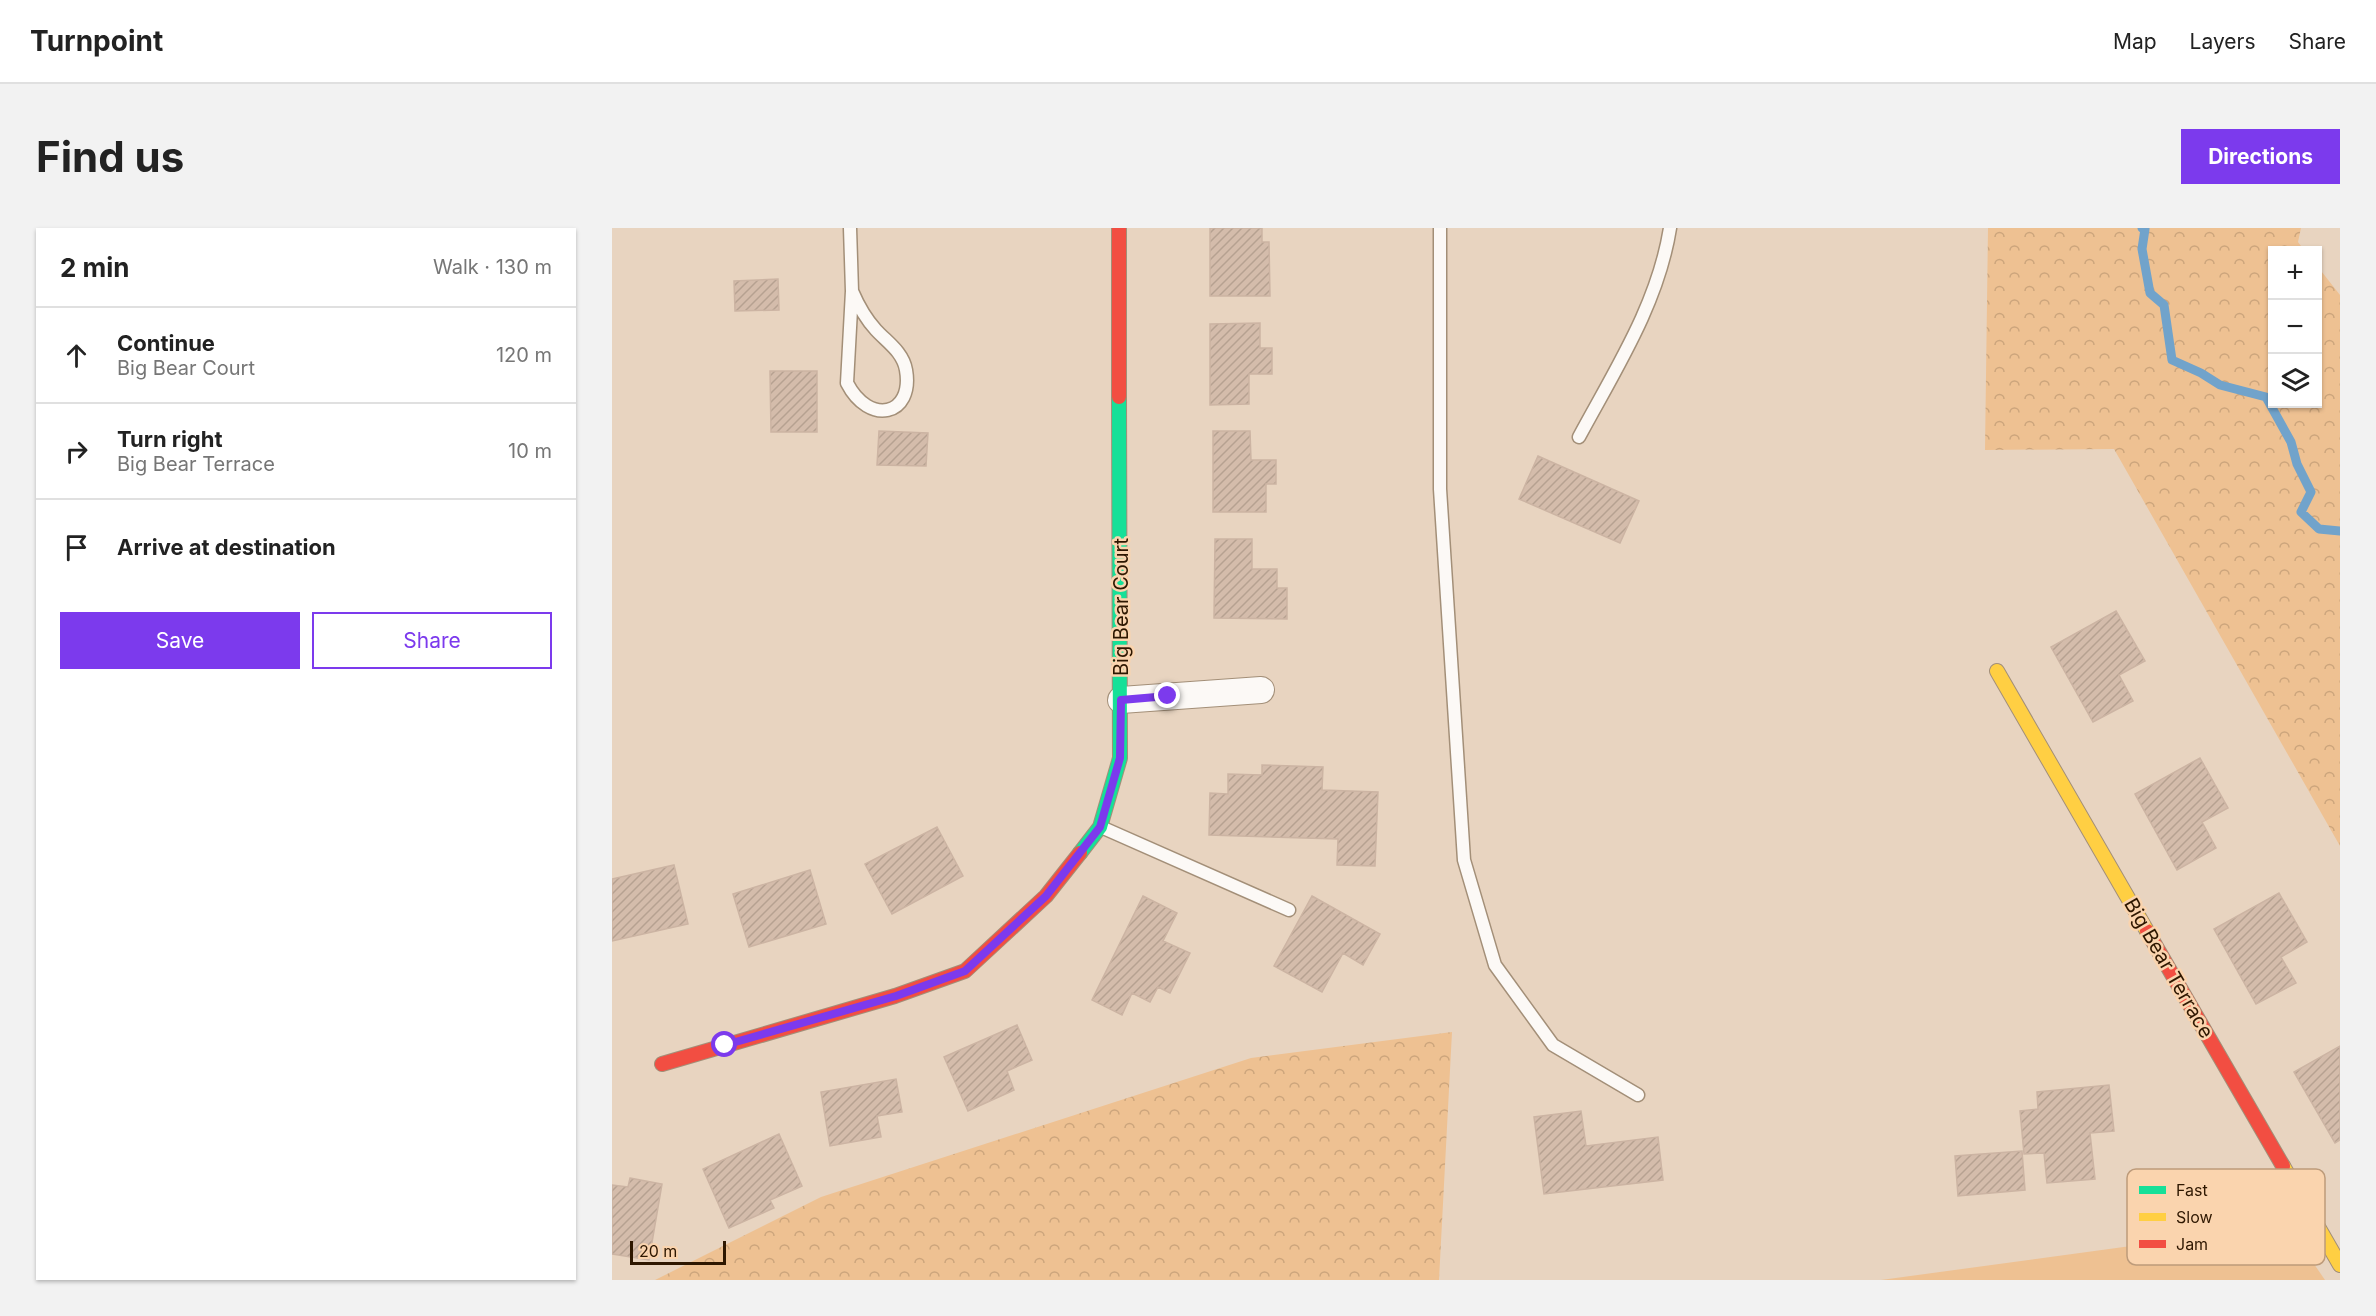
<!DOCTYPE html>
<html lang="en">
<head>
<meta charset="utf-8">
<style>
	:root { --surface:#fff; --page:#f2f2f2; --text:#222; --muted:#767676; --line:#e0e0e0; --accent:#7c3aed }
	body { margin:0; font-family:Inter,sans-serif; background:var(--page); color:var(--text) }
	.controls { position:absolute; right:18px; top:18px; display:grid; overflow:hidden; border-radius:0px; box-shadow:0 2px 4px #0004 }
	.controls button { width:54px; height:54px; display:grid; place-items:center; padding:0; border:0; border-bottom:2px solid var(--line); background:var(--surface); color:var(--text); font:30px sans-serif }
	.scale { position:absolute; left:18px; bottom:15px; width:96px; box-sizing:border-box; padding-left:6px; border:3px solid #2e1700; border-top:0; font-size:16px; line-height:21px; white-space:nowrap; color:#2e1700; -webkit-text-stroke:4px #fad4ae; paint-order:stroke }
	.stop { position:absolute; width:18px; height:18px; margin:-14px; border:4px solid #7c3aed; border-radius:50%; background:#fff }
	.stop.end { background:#7c3aed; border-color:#fff; box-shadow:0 2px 6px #0008 }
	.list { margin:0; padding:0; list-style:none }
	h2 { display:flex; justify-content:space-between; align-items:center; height:78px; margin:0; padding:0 24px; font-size:26px }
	h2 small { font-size:20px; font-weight:400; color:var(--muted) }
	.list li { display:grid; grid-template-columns:39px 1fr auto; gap:18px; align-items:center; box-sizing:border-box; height:96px; padding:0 24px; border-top:2px solid var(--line) }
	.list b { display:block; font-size:22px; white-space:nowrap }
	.list p { margin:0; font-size:20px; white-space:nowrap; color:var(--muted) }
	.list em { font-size:20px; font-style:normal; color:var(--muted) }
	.actions { display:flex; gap:12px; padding:18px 24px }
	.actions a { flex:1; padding:14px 0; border:2px solid var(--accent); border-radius:0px; text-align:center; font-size:21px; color:var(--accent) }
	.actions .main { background:var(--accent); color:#fff }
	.icon { flex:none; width:33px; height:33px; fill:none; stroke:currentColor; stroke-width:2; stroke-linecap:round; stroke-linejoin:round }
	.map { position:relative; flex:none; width:1728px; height:1052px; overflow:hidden; border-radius:0px }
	header { display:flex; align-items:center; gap:36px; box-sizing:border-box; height:84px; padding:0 30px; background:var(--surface); border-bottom:2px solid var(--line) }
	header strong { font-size:28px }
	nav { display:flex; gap:33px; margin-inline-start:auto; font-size:21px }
	.intro { display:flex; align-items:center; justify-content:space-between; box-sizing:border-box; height:144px; padding:0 36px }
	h1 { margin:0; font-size:42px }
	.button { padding:15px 27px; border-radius:0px; background:var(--accent); color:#fff; font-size:21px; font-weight:700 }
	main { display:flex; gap:36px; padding:0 36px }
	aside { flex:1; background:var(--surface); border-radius:0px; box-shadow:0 2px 4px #0004 }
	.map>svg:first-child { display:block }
	.green { fill:#eec192 }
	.forest { fill:url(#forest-crowns) }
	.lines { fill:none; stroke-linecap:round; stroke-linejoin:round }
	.stream { stroke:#71a3cb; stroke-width:9 }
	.building { fill:url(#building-hatch); stroke:#ccb4a3; stroke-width:1.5 }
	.lane-casing { stroke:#a38f78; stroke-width:15 }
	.street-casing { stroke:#a38f78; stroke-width:28 }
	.fast-casing { stroke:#a38f78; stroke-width:16 }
	.slow-casing { stroke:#a38f78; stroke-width:16 }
	.jam-casing { stroke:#a38f78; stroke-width:16 }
	.lane { stroke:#fcf9f6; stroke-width:12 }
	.street { stroke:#fcf9f6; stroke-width:26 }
	.fast { stroke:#16e098; stroke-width:14 }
	.slow { stroke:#ffcf43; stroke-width:14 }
	.jam { stroke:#f24e42; stroke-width:14 }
	.route { stroke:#7c3aed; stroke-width:8 }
	.labels { text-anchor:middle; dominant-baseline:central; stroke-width:5; stroke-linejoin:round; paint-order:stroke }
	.street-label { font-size:20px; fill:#2e1700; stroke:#fad4ae }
	.key { fill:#fad4ae; stroke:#bd9b7a; stroke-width:1.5 }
	.key-label { font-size:16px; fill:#2e1700 }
</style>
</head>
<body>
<header>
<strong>Turnpoint</strong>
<nav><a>Map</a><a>Layers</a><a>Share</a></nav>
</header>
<div class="intro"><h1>Find us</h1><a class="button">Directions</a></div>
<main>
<aside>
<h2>2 min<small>Walk · 130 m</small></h2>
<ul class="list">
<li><svg class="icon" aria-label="ahead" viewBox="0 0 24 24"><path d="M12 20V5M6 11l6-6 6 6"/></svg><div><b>Continue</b><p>Big Bear Court</p></div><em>120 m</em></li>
<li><svg class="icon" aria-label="right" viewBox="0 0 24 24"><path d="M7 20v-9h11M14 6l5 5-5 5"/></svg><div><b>Turn right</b><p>Big Bear Terrace</p></div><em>10 m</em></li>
<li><svg class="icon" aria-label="arrive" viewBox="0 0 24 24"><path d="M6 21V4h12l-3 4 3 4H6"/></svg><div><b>Arrive at destination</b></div></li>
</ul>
<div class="actions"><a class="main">Save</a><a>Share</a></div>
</aside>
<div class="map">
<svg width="1728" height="1052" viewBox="0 0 1728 1052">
	<defs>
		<pattern id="forest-crowns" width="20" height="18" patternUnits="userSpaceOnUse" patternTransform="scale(1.5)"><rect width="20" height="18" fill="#eec192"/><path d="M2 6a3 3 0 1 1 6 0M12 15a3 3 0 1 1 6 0" fill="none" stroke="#cca57c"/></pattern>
		<pattern id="building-hatch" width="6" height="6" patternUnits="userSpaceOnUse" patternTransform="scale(1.5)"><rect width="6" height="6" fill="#d4bcab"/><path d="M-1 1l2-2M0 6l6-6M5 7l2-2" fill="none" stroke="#b6a191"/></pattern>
	</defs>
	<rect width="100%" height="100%" fill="#e8d4c0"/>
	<path class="green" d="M 1678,1001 L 1713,1052 L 1269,1052 L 1585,1009 Z"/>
	<path class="forest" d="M 1376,0 L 1689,0 L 1686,14 L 1692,22 L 1660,22 L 1660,176 L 1706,176 L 1706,39 L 1728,67 L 1728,618 L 1502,221 L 1373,222 Z
		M 840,804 L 827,1052 L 43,1052 L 209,969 L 639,830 Z"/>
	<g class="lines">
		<path class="stream" d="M 1530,0 L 1533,1 L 1530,21 L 1538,65 L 1552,77 L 1560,132 L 1589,145 L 1608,157 L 1654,169 L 1679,214 L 1685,236 L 1699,264 L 1689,284 L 1707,301 L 1728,303"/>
	</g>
	<path class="building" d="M 598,0 L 650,0 L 650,14 L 657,14 L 658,68 L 598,68 Z
		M 166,51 L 167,82 L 123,83 L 122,53 Z
		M 648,95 L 648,120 L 660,120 L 660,146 L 637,146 L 637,176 L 598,177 L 598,96 Z
		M 158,143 L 205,143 L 205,204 L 159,204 Z
		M 267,203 L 316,205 L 314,238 L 265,237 Z
		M 601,203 L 638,203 L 639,232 L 664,232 L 664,256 L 654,256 L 654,284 L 601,284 Z
		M 926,228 L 1027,273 L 1008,315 L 907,271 Z
		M 603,311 L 640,311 L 640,341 L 665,341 L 665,360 L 675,360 L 675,391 L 602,390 Z
		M 1504,383 L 1533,433 L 1507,447 L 1521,473 L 1481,494 L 1439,419 Z
		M 1588,530 L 1616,580 L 1590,594 L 1604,620 L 1565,642 L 1523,566 Z
		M 650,537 L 711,539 L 710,562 L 766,564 L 763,638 L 725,637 L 726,611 L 597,607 L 598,565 L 616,566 L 616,546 L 650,547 Z
		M 325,599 L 351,648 L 280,686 L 253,636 Z
		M 62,637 L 76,696 L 0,713 L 0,651 Z
		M 198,642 L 214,696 L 137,719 L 121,666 Z
		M 1667,665 L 1695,714 L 1669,729 L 1684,755 L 1644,776 L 1602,701 Z
		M 531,668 L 565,685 L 551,713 L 578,725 L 558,765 L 546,759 L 538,774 L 520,765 L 510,787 L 480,772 Z
		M 700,668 L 768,706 L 751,737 L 731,725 L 710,764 L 662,738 Z
		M 405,797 L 420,832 L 395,843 L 402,862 L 356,883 L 332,829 Z
		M 1728,818 L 1728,912 L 1723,915 L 1682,844 Z
		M 284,851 L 290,884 L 265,888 L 269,909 L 218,918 L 209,864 Z
		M 1497,857 L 1502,903 L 1478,905 L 1483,951 L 1435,955 L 1432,925 L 1412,926 L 1408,883 L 1426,881 L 1425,864 Z
		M 969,883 L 974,918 L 1046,909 L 1051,952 L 932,966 L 922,889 Z
		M 167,906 L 190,958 L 158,972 L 162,980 L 117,1000 L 91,941 Z
		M 1410,923 L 1413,962 L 1346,968 L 1343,928 Z
		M 18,950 L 50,956 L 37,1032 L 0,1026 L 0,957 L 16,959 Z"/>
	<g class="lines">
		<defs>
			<path id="lane" d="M 238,0 L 240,63 L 235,155 C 257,198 302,188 294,142 C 291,124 275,114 264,102 C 253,90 246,77 240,63
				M 828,0 L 828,261 L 852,632 L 883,737 L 941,817 L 1026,867
				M 967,209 C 1003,142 1046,76 1058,0
				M 489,599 L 677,682"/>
			<path id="street" d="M 509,472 L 649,462"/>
			<path id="fast" d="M 468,625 L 488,599 L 508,530 L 507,169"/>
			<path id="slow" d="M 1385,443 L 1535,703
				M 1671,938 L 1728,1037"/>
			<path id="jam" d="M 507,0 L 507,169
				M 1535,703 L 1671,938
				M 50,836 L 283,768 L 353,743 L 434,668 L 468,625"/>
		</defs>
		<use href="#lane" class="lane-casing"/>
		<use href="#street" class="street-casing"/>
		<use href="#fast" class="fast-casing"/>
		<use href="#slow" class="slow-casing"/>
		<use href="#jam" class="jam-casing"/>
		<use href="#lane" class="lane"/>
		<use href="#street" class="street"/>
		<use href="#fast" class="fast"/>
		<use href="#slow" class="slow"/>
		<use href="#jam" class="jam"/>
	</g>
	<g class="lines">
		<path class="route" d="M 113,817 L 284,768 L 353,743 L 434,668 L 488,599 L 508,530 L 509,472 L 556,468"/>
	</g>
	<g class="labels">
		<g class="street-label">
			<text transform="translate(509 379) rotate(-90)">Big Bear Court</text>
			<text transform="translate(1557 740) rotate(60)">Big Bear Terrace</text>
		</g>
	</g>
	<rect x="1515" y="941" width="198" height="96" rx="9" class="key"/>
	<rect x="1527" y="958" width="27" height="8" fill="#16e098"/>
	<rect x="1527" y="985" width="27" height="8" fill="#ffcf43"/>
	<rect x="1527" y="1012" width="27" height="8" fill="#f24e42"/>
	<g class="key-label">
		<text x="1564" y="968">Fast</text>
		<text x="1564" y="995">Slow</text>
		<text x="1564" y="1022">Jam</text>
	</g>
</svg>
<div class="controls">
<button>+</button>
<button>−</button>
<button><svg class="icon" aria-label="layers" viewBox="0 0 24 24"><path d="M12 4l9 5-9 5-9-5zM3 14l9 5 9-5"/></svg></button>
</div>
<div class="scale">20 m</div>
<div class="stop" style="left:113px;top:817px"></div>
<div class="stop end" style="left:556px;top:468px"></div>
</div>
</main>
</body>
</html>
